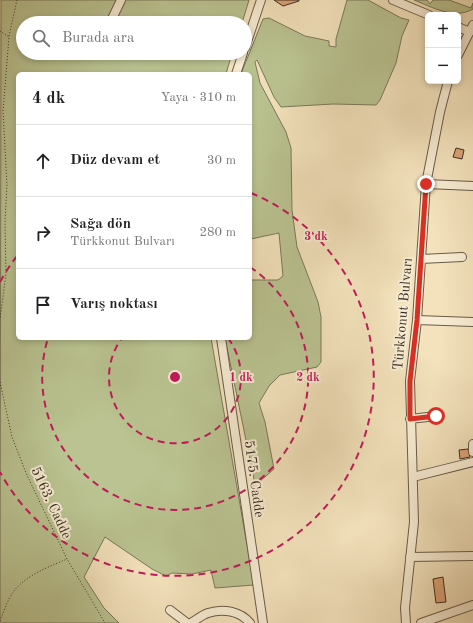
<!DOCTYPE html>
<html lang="tr">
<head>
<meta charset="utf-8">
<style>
	:root { --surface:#fff; --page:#f2f2f2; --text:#222; --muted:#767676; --line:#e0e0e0 }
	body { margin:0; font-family:"Old Standard TT",serif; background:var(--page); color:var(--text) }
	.controls { position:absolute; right:12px; top:12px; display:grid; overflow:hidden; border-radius:6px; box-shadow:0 2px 6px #0003 }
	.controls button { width:36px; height:36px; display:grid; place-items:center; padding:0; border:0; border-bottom:1px solid var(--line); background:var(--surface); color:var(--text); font:20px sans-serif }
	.stop { position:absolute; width:12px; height:12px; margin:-9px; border:3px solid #d93025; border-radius:50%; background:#fff }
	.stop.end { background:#d93025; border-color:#fff; box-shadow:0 1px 4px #0008 }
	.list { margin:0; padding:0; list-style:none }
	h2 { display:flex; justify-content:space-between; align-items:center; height:52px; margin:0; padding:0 16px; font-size:17px }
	h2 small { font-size:13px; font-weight:400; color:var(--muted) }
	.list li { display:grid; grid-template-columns:26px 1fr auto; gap:12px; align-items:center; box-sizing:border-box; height:72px; padding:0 16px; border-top:1px solid var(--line) }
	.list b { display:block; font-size:15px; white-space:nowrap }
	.list p { margin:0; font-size:13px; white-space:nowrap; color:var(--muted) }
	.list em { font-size:13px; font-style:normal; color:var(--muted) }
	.icon { flex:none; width:22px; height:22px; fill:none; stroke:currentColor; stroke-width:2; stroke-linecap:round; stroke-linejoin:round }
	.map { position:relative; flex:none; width:473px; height:623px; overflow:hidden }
	.search { position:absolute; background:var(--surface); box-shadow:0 2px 6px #0003; left:16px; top:16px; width:236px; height:44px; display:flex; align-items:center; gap:10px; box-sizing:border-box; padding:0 14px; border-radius:22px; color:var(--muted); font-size:15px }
	.panel { position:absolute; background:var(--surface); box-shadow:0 2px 6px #0003; left:16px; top:72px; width:236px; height:268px; border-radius:6px }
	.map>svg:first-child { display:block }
	.green { fill:#bac391; stroke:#7a795a }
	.building { fill:#dea376; stroke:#3b2f23 }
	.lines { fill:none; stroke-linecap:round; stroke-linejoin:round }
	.minor-casing { stroke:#695c49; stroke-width:10 }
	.path { stroke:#3b2f23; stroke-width:1; stroke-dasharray:1 2; stroke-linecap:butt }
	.minor { stroke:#f7ecd3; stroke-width:8 }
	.route { stroke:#d93025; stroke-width:5 }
	.ring { fill:none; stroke:#c2185b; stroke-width:2; stroke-dasharray:7 5 }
	.labels { text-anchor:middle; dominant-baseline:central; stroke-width:4; stroke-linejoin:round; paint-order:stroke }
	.street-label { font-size:14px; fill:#3b2f23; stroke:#f7ecd3 }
	.centre { fill:#c2185b; stroke:#f7ecd3; stroke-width:2 }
	.ring-label { font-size:12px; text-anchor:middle; font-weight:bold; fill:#c2185b; stroke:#f7ecd3; stroke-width:4; stroke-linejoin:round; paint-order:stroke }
</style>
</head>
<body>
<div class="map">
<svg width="473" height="623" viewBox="0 0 473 623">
	<rect width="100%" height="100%" fill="#f3e2bc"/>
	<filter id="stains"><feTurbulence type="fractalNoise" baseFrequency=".005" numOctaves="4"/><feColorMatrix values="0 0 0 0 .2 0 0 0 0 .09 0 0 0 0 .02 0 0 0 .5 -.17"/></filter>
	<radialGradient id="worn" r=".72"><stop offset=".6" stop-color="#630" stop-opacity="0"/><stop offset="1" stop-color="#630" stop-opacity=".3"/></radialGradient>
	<path class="green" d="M 1,0 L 249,0 L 242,23 L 23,23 L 23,53 L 232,53 L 226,74 L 18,74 L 18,338 L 211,338 L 254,585 L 215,588 L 211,570 L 192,574 L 172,573 L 166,576 L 152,569 L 105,537 L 84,577 L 104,608 L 119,623 L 0,623 Z
		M 347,0 L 368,0 L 401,18 L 409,20 L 402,36 L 396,63 L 380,100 L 376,105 L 333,104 L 281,107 L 274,97 L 257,60 L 255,62 L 260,83 L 286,132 L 291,148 L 292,210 L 297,247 L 318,302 L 321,317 L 321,362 L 317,367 L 280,375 L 269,386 L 259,403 L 265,422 L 274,469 L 258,483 L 255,484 L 225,338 L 250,338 L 250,280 L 278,280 L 283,276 L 279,233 L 251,239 L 250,74 L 241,74 L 263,19 L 269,18 L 305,36 L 329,41 L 329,46 L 336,47 L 336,39 Z
		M 414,0 L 427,0 L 430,4 L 433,0 L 449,0 L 471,8 L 473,3 L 473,9 C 454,20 432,7 414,0 Z"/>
	<path class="building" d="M 274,0 L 299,0 L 299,1 L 283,6 Z
		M 456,148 L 464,150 L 462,159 L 453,157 Z
		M 468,449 L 470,457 L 460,459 L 459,450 Z
		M 443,577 L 446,602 L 436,603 L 433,579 Z"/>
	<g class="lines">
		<defs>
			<path id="minor" d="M 393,0 L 429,15
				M 110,23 L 121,0
				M 458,27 L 470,32
				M 245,48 L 261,0
				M 458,55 L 473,25
				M 236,74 L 243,53
				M 426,184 L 473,186
				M 421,259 L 462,257
				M 417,320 L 473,322
				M 221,338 L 263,623
				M 410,419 L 436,416
				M 473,444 L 473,452
				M 413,477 L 473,462
				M 410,557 L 473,556
				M 170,610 L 187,623
				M 191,623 C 196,620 202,615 208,613 C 223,608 240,611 250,623
				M 406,623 L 405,608 L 414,522 L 410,381 L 417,320 L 426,184 L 440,112 L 448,81
				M 421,623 L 473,605"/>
		</defs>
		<use href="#minor" class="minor-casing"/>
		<path class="path" d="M 0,31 L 9,37 L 3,111 L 7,185 L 5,222 L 6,274 L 0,319
			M 9,36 L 17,0
			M 0,382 L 12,437 L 26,473 L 67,559 L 105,623
			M 0,621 C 3,613 6,605 10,597 C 21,577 46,568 67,559"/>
		<use href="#minor" class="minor"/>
	</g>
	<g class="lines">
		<path class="route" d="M 426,184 L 417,320 L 410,381 L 410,419 L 436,416"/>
	</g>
	<g class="ring">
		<path d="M228 338A66 66 0 1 1 122 338"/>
		<path d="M250 267A133 133 0 1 1 48 338"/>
		<path d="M0 282A199 199 0 0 1 17 256M251 193A199 199 0 1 1 0 472"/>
	</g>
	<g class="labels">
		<g class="street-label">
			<text transform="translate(403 314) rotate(-85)">Türkkonut Bulvarı</text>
			<text transform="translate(254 479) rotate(82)">5175. Cadde</text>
			<text transform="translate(51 503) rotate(65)">5163. Cadde</text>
		</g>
	</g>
	<circle cx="175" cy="377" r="6" class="centre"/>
	<g class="ring-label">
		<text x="316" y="240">3 dk</text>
		<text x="241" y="381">1 dk</text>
		<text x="308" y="381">2 dk</text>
	</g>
	<rect width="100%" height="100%" filter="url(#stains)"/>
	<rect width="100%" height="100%" fill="url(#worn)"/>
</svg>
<div class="controls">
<button>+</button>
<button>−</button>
</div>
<div class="stop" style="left:436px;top:416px"></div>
<div class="stop end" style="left:426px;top:184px"></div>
<div class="search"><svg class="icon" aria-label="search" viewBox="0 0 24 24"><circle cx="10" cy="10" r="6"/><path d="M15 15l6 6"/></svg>Burada ara</div>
<section class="panel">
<h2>4 dk<small>Yaya · 310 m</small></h2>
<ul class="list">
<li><svg class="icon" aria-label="ahead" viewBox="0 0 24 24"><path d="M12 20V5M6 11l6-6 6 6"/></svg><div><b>Düz devam et</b></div><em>30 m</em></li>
<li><svg class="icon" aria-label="right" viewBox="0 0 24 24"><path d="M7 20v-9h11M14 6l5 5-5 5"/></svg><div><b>Sağa dön</b><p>Türkkonut Bulvarı</p></div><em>280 m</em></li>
<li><svg class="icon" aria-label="arrive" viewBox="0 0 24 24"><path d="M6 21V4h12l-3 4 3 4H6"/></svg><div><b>Varış noktası</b></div></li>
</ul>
</section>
</div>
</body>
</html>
